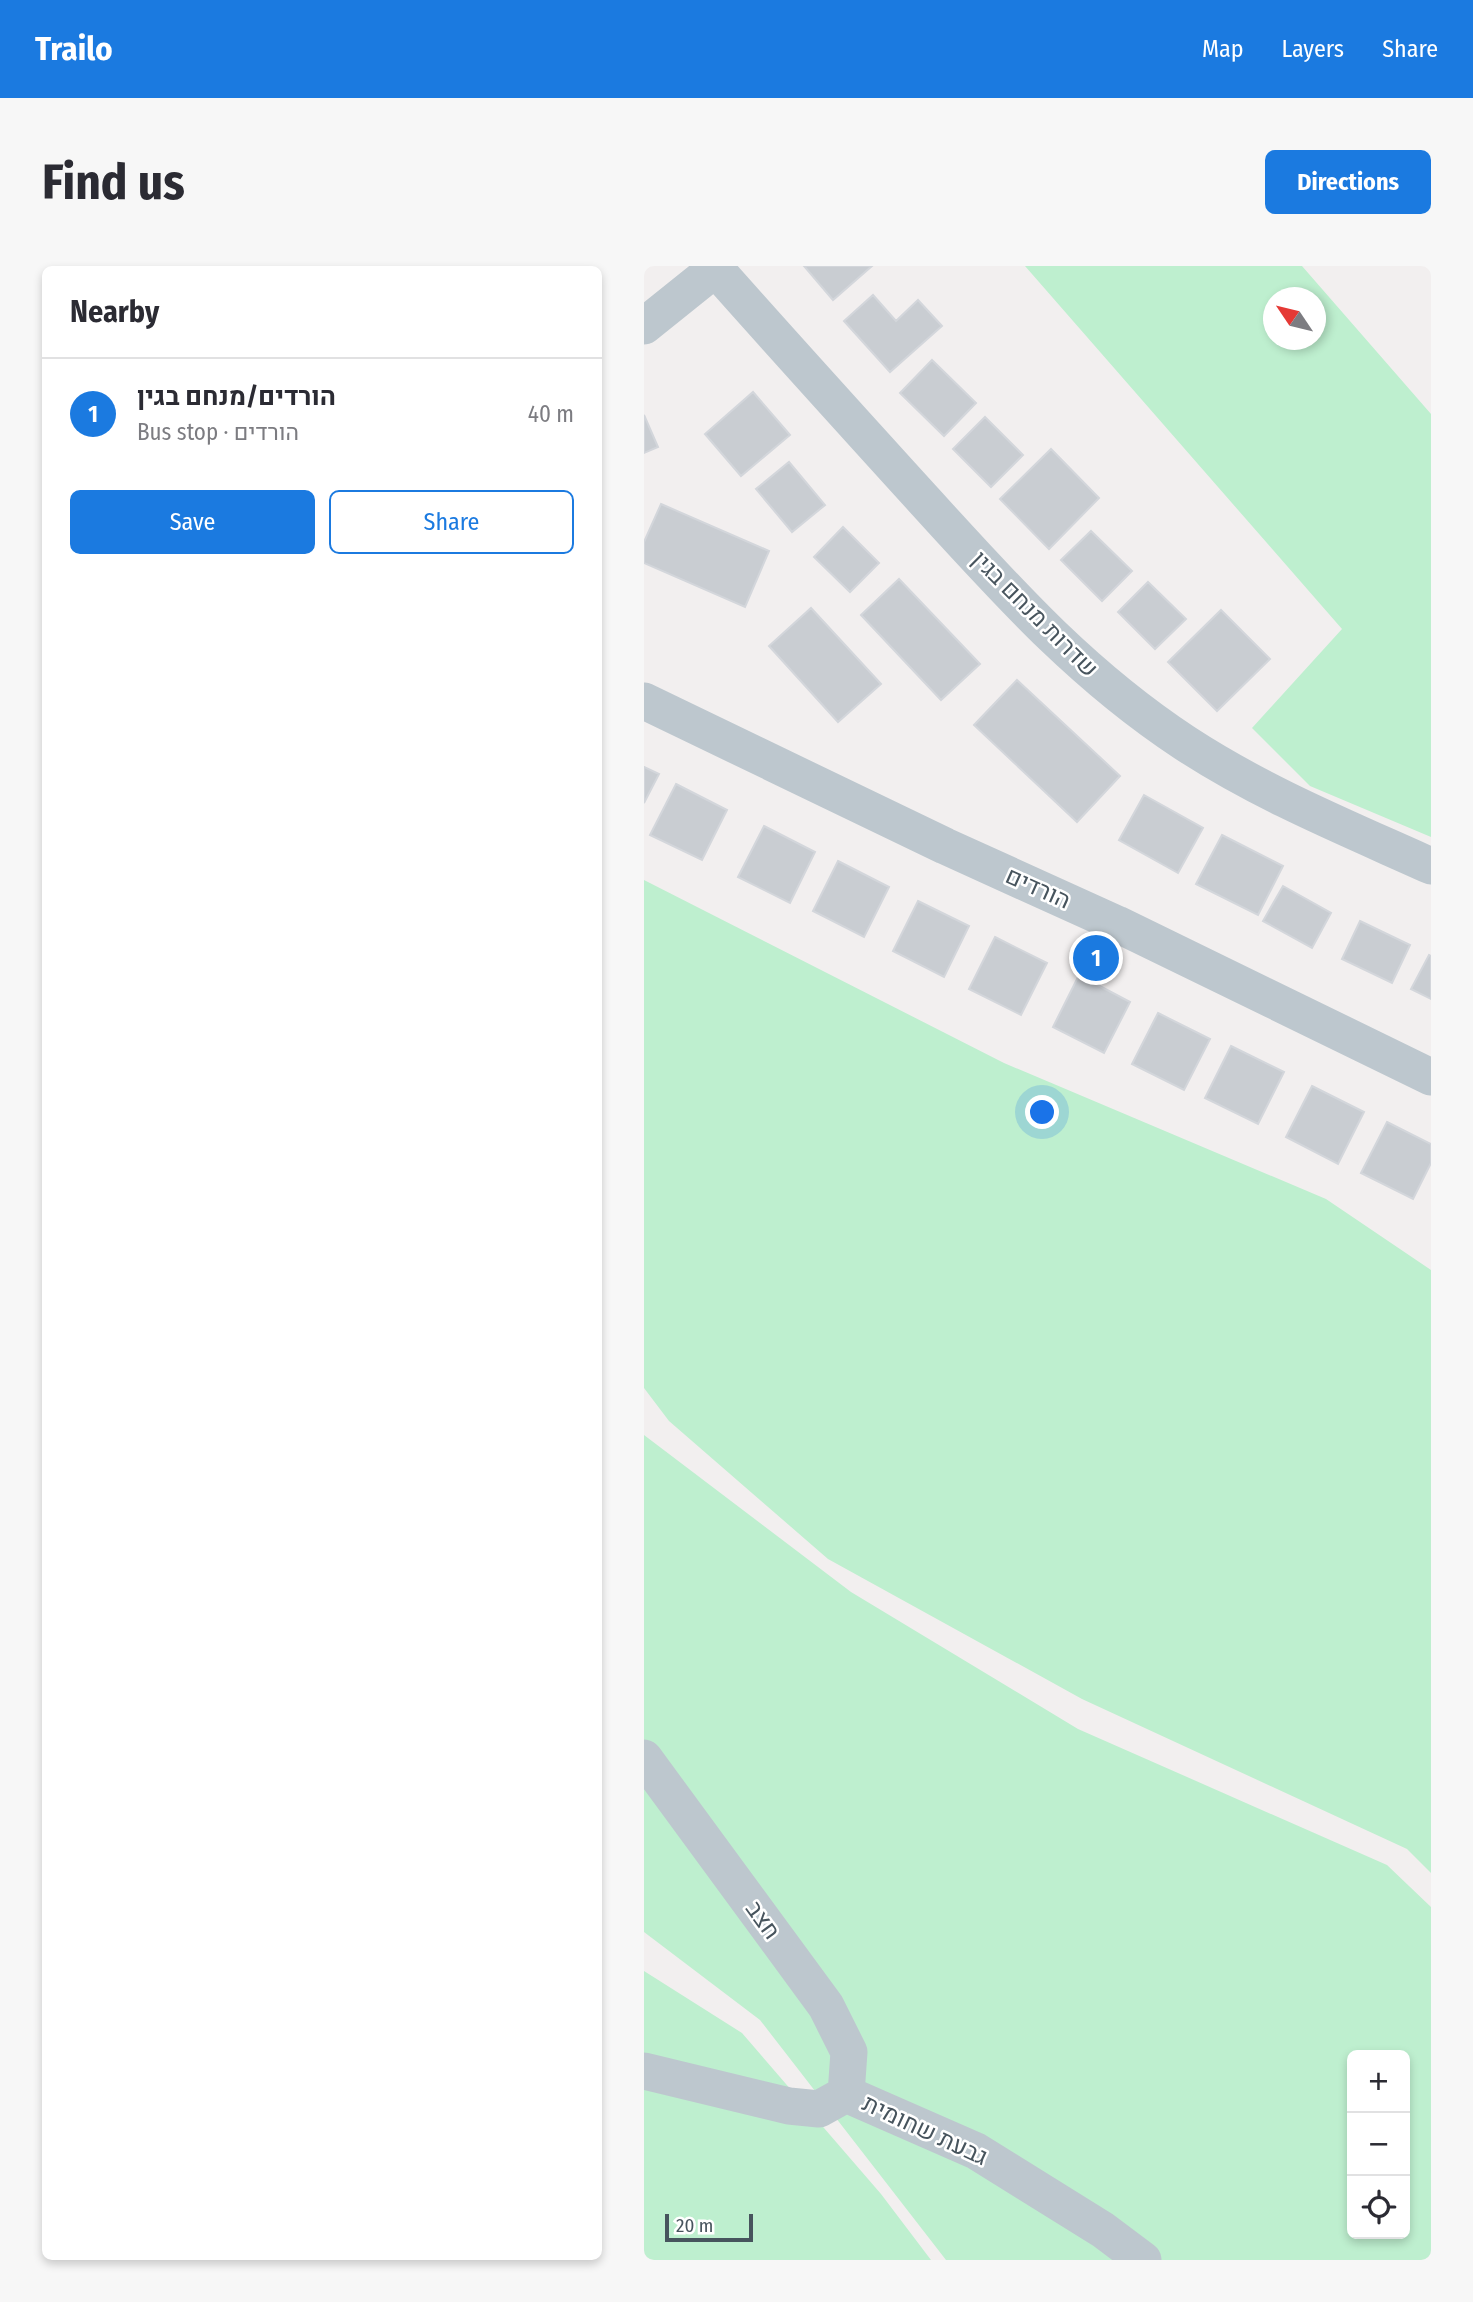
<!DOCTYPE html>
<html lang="en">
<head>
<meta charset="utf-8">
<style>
	:root { --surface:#fff; --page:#f7f7f7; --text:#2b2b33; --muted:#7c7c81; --line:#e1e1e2; --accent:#1b7ae0 }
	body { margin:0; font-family:"Fira Sans Condensed",Heebo,sans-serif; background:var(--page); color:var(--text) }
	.controls { position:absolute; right:21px; bottom:21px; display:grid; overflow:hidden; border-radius:10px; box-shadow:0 4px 10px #0003 }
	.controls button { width:63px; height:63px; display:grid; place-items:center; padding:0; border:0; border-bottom:2px solid var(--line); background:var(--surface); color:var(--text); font:35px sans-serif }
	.compass { position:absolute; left:619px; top:21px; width:63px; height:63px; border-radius:50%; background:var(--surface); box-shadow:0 4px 10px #0003; rotate:305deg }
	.scale { position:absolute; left:21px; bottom:18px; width:88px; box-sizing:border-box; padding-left:7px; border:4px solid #47545d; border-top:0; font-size:19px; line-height:24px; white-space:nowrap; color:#47545d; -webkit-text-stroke:5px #fff; paint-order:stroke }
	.you { position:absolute; left:399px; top:847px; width:24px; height:24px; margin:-18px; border:5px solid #fff; border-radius:50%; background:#1a73e8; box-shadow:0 0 0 10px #1a73e833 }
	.badge { display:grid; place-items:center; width:46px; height:46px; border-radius:50%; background:var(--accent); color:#fff; font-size:23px; font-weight:700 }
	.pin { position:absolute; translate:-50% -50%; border:4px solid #fff; box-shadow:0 2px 7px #0006 }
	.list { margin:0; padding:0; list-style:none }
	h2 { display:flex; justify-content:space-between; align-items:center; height:91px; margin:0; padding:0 28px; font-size:30px }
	h2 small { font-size:23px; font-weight:400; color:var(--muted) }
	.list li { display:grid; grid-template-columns:46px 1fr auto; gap:21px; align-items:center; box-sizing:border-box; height:112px; padding:0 28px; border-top:2px solid var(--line) }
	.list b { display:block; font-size:26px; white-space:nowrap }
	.list p { margin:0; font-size:23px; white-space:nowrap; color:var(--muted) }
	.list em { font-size:23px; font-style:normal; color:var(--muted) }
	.actions { display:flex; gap:14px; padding:21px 28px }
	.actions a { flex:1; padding:16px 0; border:2px solid var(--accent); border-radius:10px; text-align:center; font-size:24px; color:var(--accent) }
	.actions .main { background:var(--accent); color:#fff }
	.icon { flex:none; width:38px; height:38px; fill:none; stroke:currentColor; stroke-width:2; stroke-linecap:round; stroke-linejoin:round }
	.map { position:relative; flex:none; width:787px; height:1994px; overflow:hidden; border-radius:10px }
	header { display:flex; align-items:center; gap:42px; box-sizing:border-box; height:98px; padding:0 35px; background:var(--accent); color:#fff }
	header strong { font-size:33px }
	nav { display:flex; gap:38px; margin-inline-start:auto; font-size:24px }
	.intro { display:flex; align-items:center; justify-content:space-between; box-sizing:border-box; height:168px; padding:0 42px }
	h1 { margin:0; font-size:49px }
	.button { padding:18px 32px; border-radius:10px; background:var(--accent); color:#fff; font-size:24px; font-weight:700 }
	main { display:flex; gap:42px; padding:0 42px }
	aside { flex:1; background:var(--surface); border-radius:10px; box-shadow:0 4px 10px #0003 }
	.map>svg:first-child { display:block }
	.green { fill:#beefcf; fill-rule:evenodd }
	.building { fill:#c9cdd2; stroke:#d3d6db; stroke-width:2 }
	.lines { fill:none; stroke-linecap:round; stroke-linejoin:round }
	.minor { stroke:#bdc7ce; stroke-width:37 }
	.labels { text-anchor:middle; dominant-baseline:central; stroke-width:5; stroke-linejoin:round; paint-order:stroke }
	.street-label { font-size:24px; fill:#47545d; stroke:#fff }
</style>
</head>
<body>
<header>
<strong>Trailo</strong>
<nav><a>Map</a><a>Layers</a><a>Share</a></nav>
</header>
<div class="intro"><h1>Find us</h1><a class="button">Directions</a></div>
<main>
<aside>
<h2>Nearby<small></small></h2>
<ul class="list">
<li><span class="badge">1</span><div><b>הורדים/מנחם בגין</b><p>Bus stop · הורדים</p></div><em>40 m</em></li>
</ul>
<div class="actions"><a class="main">Save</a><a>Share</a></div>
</aside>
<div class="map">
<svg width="787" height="1994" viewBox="0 0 787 1994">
	<rect width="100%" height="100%" fill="#f2efef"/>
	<path class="green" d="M 381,0 L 658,0 L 787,148 L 787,571 L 666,520 L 608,462 L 698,363 ZM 629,32 L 671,32 L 671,74 L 629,74 Z
		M 0,614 L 360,797 L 682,933 L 787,1004 L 787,1607 L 763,1583 L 438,1433 L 184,1293 L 25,1155 L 0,1122 Z
		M 0,1169 L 207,1326 L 434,1463 L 743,1599 L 787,1641 L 787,1994 L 302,1994 L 116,1754 L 0,1666 ZM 708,1789 L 761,1789 L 761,1968 L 708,1968 Z
		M 0,1705 L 98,1767 L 237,1928 L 287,1994 L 0,1994 Z"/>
	<path class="building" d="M 160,0 L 228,0 L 189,34 Z
		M 229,29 L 252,55 L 274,34 L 298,60 L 246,106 L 200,55 Z
		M 288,94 L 332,137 L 300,170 L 256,127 Z
		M 109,126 L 146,169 L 97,210 L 61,168 Z
		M 0,149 L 14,181 L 0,187 Z
		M 341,151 L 379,189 L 347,221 L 309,183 Z
		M 407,183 L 455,232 L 405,283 L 356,233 Z
		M 145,196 L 181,239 L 148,266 L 112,223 Z
		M 17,238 L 125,285 L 101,341 L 0,297 L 0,276 Z
		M 199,261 L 235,297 L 206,326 L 170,291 Z
		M 447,265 L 488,305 L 458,335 L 417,294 Z
		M 255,313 L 336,398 L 297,434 L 217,349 Z
		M 504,316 L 542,353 L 511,383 L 474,346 Z
		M 167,342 L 237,418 L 194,456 L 125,380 Z
		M 577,344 L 626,393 L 573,445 L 524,396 Z
		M 373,414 L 476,510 L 433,556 L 330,459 Z
		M 0,501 L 15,508 L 0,537 Z
		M 32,518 L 83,544 L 58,594 L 6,569 Z
		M 500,529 L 559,562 L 534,607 L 475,574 Z
		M 120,560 L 171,586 L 146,637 L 94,611 Z
		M 578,569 L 639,600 L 614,649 L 552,618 Z
		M 194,595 L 245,621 L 220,671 L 169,645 Z
		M 639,620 L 687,647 L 668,682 L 619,655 Z
		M 274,635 L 325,660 L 300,711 L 249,685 Z
		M 716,655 L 766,679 L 748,717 L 698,693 Z
		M 351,671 L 403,697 L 377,749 L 325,723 Z
		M 785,689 L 787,690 L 787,733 L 767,723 Z
		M 435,709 L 486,736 L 460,787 L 409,761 Z
		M 514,747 L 566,773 L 540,824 L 488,798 Z
		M 587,780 L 640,806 L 614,858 L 561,832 Z
		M 668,820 L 720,846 L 694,898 L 642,871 Z
		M 743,856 L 787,878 L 787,897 L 769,933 L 717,907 Z"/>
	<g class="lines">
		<path class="minor" d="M 69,0 C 138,78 208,155 278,232 C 362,324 436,408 541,477 C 619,528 703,562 787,600
			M 0,60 L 71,3
			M 0,435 L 301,580 L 473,658 L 787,811
			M 0,1492 L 182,1740 L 205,1786 L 202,1828
			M 0,1805 L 145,1840 L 175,1843 L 202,1828
			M 202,1828 L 332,1885 L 459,1964 L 499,1994"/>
	</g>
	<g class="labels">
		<g class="street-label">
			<text transform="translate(391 348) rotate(45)">שדרות מנחם בגין</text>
			<text transform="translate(394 622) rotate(24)">הורדים</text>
			<text transform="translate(119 1654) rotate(54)">חצב</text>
			<text transform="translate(281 1864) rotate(25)">גבעת שחומית</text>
		</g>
	</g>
</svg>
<div class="controls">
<button>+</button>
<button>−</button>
<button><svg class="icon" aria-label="locate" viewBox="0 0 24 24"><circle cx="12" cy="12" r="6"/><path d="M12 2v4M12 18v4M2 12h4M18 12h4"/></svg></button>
</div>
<svg class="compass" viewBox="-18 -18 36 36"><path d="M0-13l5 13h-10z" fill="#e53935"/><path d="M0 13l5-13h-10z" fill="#7c7c81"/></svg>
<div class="scale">20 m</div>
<div class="you"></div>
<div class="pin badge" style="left:452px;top:692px">1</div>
</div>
</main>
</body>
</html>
